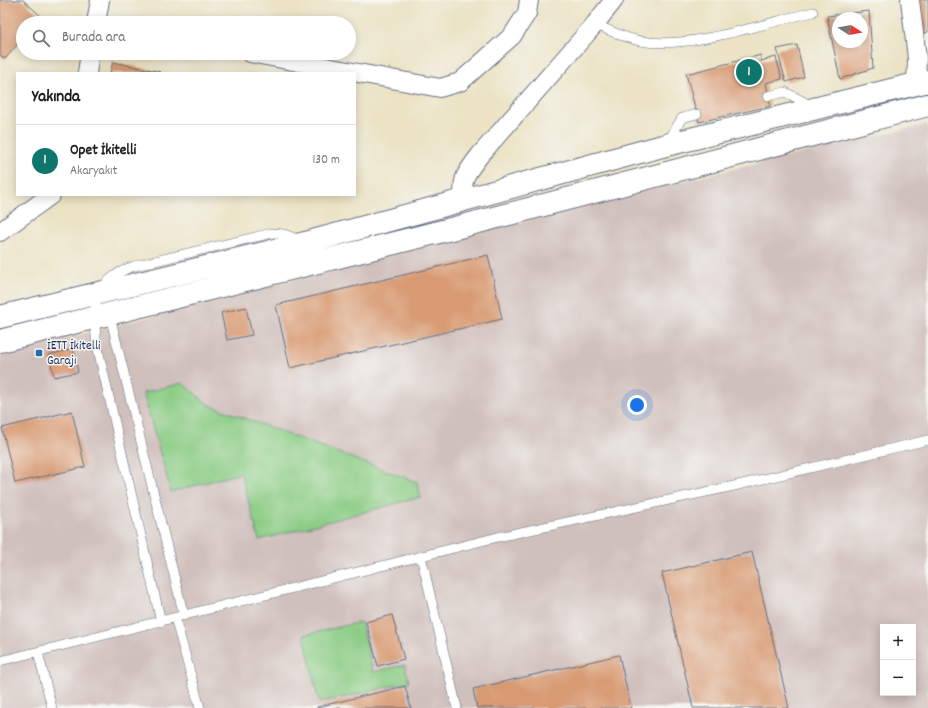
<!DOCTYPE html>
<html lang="tr">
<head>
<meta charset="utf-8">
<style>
	:root { --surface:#fff; --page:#f2f2f2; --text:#222; --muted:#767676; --line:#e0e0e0; --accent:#0f766e }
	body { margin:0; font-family:Dekko,sans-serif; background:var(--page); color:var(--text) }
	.controls { position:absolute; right:12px; bottom:12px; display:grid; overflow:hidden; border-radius:0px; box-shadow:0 2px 10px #0003 }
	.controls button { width:36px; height:36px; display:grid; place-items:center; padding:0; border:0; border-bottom:1px solid var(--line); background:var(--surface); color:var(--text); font:20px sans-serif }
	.compass { position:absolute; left:832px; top:12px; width:36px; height:36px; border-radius:50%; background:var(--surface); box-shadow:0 2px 10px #0003; rotate:101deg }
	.you { position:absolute; left:637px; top:405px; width:14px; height:14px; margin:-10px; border:3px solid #fff; border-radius:50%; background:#1a73e8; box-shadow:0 0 0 6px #1a73e833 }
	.badge { display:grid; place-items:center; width:26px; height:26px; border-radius:50%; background:var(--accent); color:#fff; font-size:13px; font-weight:700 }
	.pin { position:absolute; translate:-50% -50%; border:2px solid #fff; box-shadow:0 1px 4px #0006 }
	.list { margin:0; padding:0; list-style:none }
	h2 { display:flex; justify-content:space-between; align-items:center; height:52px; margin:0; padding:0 16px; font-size:17px }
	h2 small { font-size:13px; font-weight:400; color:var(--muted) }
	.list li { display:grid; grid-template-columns:26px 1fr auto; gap:12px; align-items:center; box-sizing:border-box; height:72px; padding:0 16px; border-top:1px solid var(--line) }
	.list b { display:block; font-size:15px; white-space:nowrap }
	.list p { margin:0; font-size:13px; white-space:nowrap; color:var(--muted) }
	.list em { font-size:13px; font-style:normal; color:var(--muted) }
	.icon { flex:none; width:22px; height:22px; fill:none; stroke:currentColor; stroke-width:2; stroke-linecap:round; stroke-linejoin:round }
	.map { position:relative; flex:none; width:928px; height:708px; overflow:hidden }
	.search { position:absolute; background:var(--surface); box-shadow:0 2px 10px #0003; left:16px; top:16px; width:340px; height:44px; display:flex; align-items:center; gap:10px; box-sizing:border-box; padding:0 14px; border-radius:22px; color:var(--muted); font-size:15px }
	.panel { position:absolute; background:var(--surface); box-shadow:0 2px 10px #0003; left:16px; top:72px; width:340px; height:124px; border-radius:0px }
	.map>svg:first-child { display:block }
	.industrial { fill:#d0c0bc; fill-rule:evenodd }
	.green { fill:#8bcc84; stroke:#537e71 }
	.building { fill:#d89a72; fill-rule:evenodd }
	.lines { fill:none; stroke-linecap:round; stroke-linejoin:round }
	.lane-casing { stroke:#646e82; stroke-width:10 }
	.street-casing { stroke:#646e82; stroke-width:20 }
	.primary-casing { stroke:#646e82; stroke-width:24 }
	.lane { stroke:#fff; stroke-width:9 }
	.street { stroke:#fff; stroke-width:18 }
	.primary { stroke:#fff; stroke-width:22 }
	.poi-dot { fill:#1f6fb2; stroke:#f6f6f2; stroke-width:1.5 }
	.labels { text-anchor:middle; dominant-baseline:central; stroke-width:3; stroke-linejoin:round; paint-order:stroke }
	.poi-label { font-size:13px; fill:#1b2f5e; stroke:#f6f6f2; text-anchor:start }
</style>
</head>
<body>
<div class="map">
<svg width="928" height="708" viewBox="0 0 928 708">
	<rect width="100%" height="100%" fill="#f6f6f2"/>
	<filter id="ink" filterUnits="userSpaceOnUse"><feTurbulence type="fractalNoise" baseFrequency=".025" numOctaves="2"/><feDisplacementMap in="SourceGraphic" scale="8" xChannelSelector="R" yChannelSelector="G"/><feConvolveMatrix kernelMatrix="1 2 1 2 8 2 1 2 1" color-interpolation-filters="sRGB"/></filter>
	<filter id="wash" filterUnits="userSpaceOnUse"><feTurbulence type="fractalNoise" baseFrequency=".012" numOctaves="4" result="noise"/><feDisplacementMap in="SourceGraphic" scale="16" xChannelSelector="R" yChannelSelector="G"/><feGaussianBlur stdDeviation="0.9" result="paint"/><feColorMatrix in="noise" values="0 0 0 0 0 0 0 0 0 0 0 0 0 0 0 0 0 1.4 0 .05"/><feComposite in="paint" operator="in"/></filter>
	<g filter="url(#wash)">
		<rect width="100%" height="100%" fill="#ece3c5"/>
		<path class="industrial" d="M 928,124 L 928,708 L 0,708 L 0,355 L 660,186 ZM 883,627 L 913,627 L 913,693 L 883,693 Z"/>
		<path class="green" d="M 182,383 L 209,405 L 417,482 L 421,497 L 259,540 L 241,473 L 171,492 L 143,393 Z
			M 361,622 L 373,672 L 405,665 L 409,682 L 319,703 L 304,635 Z"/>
		<g id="blocks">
			<path class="building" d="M 0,0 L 23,0 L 42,17 L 36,23 L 23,23 L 23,38 L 5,59 L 0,55 Z
				M 916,0 L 928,0 L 928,32 L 921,34 Z
				M 869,11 L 873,68 L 840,79 L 827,16 ZM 838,18 L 862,18 L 862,42 L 838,42 Z
				M 797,45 L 804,77 L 786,82 L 777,49 Z
				M 761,55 L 761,61 L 776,57 L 782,79 L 766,83 L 770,106 L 699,122 L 686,74 Z
				M 113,62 L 161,72 L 161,73 L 110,73 Z
				M 488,255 L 502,319 L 290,368 L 276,305 Z
				M 246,307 L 252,335 L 227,340 L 221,313 Z
				M 73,349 L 78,372 L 54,377 L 49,355 Z
				M 72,411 L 85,467 L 15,483 L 2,428 Z
				M 752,552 L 789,708 L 693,708 L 662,573 Z
				M 392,615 L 404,659 L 378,666 L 366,622 Z
				M 619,655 L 631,708 L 477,708 L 473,689 Z
				M 405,686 L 411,708 L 317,708 L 317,707 Z"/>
		</g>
	</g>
	<g filter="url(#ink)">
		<use href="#blocks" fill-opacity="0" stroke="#646e82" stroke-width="1"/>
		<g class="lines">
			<defs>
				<path id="lane" d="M 595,24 C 610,31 625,38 641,41 C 687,50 766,23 813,12
					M 768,96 L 785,92 L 812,106
					M 668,141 L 682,118 L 697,114
					M 109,312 L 184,616
					M 421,556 L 457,708
					M 175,618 L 200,708
					M 161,622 L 97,345 C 92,307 92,281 134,266 L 272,233 L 284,234 L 299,240
					M 38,652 L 52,708
					M 0,661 L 498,537 L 734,486 L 928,440"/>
				<path id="street" d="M 910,0 L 917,58 L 916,86
					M 96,23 L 100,0
					M 250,53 L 440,88 L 460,82 L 512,36 L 527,13 L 529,0
					M 87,73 L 90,53
					M 464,201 C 461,176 466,174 480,155 L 595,24 L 614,0
					M 0,232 L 51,195"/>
				<path id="primary" d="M 0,317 L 305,243 L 666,145 L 928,81
					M 0,341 L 459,227 L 928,105"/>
			</defs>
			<use href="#lane" class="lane-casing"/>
			<use href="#street" class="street-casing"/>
			<use href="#primary" class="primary-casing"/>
			<use href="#lane" class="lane"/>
			<use href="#street" class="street"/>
			<use href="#primary" class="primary"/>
		</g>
	</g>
	<rect class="poi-dot" x="35" y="349" width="8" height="8" rx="2"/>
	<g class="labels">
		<g class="poi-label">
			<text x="47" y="346">İETT İkitelli<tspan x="47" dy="15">Garajı</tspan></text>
		</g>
	</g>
</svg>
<div class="controls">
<button>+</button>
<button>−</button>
</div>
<svg class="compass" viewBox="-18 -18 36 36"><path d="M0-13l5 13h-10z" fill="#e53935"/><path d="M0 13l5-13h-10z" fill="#767676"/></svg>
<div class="you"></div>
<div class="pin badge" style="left:749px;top:72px">1</div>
<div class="search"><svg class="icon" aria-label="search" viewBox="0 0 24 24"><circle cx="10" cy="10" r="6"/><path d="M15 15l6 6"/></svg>Burada ara</div>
<section class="panel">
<h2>Yakında<small></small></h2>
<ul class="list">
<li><span class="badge">1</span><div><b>Opet İkitelli</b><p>Akaryakıt</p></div><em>130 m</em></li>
</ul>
</section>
</div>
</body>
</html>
